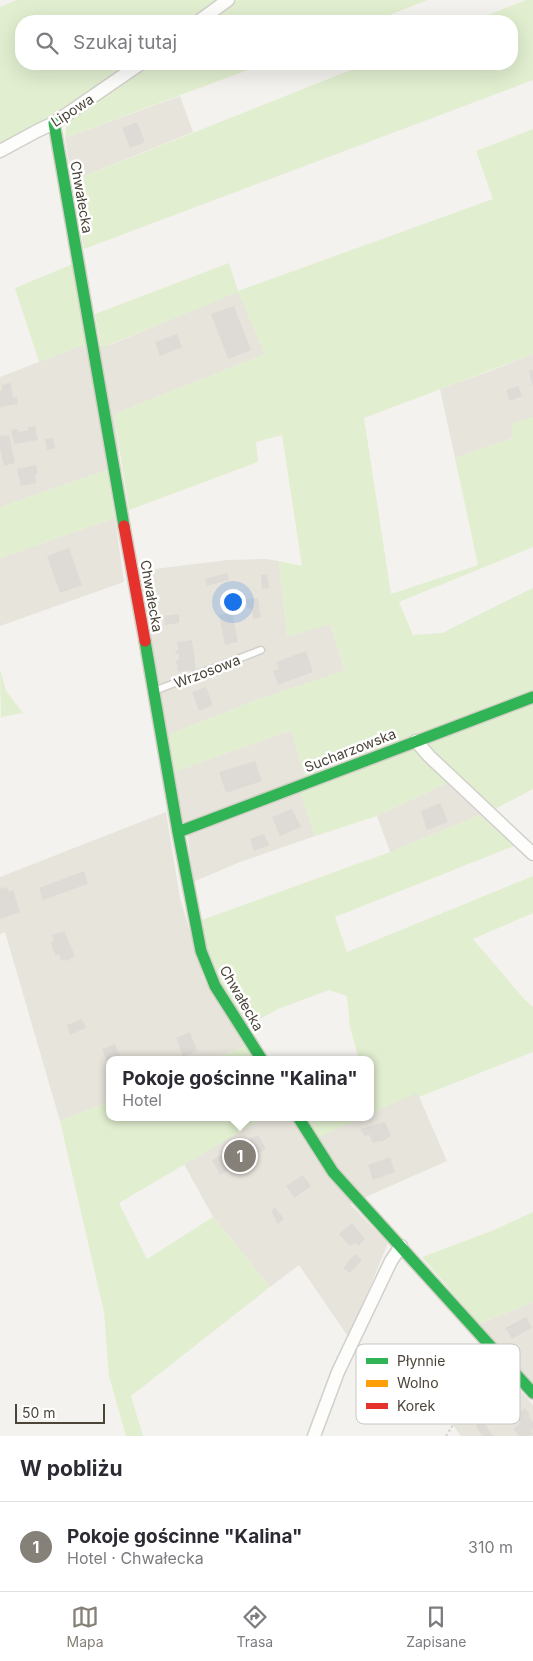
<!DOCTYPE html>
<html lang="pl">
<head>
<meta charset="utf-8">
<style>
	:root { --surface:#fff; --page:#f7f7f7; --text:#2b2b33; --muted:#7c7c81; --line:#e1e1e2; --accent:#868178 }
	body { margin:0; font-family:Inter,sans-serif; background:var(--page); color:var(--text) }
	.scale { position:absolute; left:15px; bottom:12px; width:90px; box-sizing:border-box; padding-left:5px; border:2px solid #4b4439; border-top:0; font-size:14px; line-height:18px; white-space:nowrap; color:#4b4439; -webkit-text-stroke:4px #fff; paint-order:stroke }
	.you { position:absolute; left:232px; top:601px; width:18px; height:18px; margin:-12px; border:4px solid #fff; border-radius:50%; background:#1a73e8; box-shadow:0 0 0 8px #1a73e833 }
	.badge { display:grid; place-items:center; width:32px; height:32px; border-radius:50%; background:var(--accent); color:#fff; font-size:16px; font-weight:700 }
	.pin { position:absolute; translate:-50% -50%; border:2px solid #fff; box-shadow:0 1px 5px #0006 }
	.popup { position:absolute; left:106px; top:1056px; width:268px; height:65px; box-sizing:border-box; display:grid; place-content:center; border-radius:10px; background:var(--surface); filter:drop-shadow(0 1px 4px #0005); font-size:16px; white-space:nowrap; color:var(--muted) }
	.popup b { font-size:19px; color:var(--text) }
	.popup::after { content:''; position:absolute; left:50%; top:100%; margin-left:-10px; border:10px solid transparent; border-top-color:var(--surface) }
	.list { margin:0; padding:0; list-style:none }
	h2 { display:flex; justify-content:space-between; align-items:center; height:65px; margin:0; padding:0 20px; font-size:21px }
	h2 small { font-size:16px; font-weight:400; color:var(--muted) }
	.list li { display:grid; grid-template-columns:32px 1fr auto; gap:15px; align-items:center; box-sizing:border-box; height:90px; padding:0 20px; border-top:1px solid var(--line) }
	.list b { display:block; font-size:19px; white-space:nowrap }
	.list p { margin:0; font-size:16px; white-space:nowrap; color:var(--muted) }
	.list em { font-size:16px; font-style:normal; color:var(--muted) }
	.icon { flex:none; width:28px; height:28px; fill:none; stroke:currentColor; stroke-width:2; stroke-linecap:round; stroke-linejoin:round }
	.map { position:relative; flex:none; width:533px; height:1436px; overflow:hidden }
	.search { position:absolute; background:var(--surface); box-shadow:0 5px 20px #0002; left:15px; right:15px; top:15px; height:55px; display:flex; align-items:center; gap:12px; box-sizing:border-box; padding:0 18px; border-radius:20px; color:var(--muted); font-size:19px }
	.sheet { height:155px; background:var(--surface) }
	nav { display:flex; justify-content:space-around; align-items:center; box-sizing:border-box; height:70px; border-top:1px solid var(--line); background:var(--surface); font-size:14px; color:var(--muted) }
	nav a { display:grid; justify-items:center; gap:2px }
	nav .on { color:var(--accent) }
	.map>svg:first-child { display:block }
	.residential { fill:#e7e4dc }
	.green { fill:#e1eecf }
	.building { fill:#dedbd6 }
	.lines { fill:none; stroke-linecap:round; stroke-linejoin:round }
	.lane-casing { stroke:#d2d0cb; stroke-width:9 }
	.street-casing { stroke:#d2d0cb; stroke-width:15 }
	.fast-casing { stroke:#d3cfc5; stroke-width:14 }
	.jam-casing { stroke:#d3cfc5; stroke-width:14 }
	.path { stroke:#d3d2cc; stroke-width:2; stroke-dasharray:2.5 2.5; stroke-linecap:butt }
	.lane { stroke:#fdfdfc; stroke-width:6 }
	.street { stroke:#fdfdfc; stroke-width:12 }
	.fast { stroke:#30b455; stroke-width:11 }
	.jam { stroke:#e5322d; stroke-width:11 }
	.labels { text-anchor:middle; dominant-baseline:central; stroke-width:5; stroke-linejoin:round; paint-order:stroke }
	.street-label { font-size:14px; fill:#4b4439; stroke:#fff }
	.key { fill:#fff; stroke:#c9c7c4; stroke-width:1 }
	.key-label { font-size:14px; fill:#4b4439 }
</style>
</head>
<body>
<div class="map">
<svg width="533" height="1436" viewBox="0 0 533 1436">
	<rect width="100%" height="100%" fill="#f4f2ee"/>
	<path class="residential" d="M 180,96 L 193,132 L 72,181 L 65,138 Z
		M 238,291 L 265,354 L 114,414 L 119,452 L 107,470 L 0,507 L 0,377 L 80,346 L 110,345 Z
		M 533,354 L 533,417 L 512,424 L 513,438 L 455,458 L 440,389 L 493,370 Z
		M 115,518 L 124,582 L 0,626 L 0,558 Z
		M 265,559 L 279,561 L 287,636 L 330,624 L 345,671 L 254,701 L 167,735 L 138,571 L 227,560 Z
		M 291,730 L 305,777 L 183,824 L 174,772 Z
		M 447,783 L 480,815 L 390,852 L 377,816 Z
		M 300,792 L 315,836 L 240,862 L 193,882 L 188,835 Z
		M 166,812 L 180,898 L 204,979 L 245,1046 L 211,1060 L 110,1060 L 110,1101 L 60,1121 L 5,932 L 0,934 L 0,877 Z
		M 417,1092 L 447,1161 L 350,1204 L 388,1243 L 349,1338 L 299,1265 L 270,1287 L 213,1217 L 184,1164 L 265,1117 L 370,1117 L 370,1114 Z
		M 533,1302 L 533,1384 L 479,1324 Z
		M 494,1361 L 533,1405 L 533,1436 L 461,1436 L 453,1425 Z"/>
	<path class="green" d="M 17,0 L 219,0 L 190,21 L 21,21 L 21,64 L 129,64 L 50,118 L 0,146 L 0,7 Z
		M 237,0 L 428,0 L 374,21 L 207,21 Z
		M 526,0 L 533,0 L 533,80 L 84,249 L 72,181 L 366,64 L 512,64 L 512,21 L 473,21 Z
		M 147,64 L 264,64 L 65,138 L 67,120 Z
		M 533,129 L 533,354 L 364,418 L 391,594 L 478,565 L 455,458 L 513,438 L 511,424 L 533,417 L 533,547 L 399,602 L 413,635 L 442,633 L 533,588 L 533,690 L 305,777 L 291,730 L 174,772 L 167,735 L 254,701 L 345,670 L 330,624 L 287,637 L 279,561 L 302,566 L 282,435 L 256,442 L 258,462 L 129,510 L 114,414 L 265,354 L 238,292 L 101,348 L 95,314 L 229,263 L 238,291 L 493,199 L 476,151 Z
		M 73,264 L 87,346 L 80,346 L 39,362 L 15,288 Z
		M 107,470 L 115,518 L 0,558 L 0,507 Z
		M 0,669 L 6,691 L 23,713 L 1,717 Z
		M 533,703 L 533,789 L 493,810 L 425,743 Z
		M 414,749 L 447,783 L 377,816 L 315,836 L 300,792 Z
		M 480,815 L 514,846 L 335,917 L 347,952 L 533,876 L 533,913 L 473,939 L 525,1000 L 533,1007 L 533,1052 L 419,1097 L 417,1093 L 370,1114 L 370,1060 L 359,1060 L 350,1027 L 347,996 L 329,990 L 278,1009 L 247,1026 L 213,972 L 199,921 L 390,852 Z
		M 245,1046 L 254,1060 L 211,1060 Z
		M 110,1101 L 110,1117 L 265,1117 L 119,1203 L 147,1259 L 213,1217 L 270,1287 L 131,1396 L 143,1436 L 126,1436 L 109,1376 L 104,1312 L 60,1121 Z
		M 306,1117 L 362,1117 L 319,1137 Z
		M 533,1212 L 533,1302 L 479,1324 L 422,1257 L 494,1230 Z"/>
	<path class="building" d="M 137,122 L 145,142 L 130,148 L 122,128 Z
		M 234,306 L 251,350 L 228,359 L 211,314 Z
		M 177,334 L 182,347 L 160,356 L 155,342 Z
		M 533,370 L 533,384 L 532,385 L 529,371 Z
		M 11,383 L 13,397 L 17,397 L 18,404 L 0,407 L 0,391 L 2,390 L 2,385 Z
		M 518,386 L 522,396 L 510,401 L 506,390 Z
		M 35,426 L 38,440 L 14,444 L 11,430 L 18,429 L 19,432 L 28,430 L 28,427 Z
		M 9,435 L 15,463 L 4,466 L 0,448 L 0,436 Z
		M 53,438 L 55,448 L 47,450 L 45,439 Z
		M 36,465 L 38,474 L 35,475 L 36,483 L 21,486 L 17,469 Z
		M 69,548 L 82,585 L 60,593 L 47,556 Z
		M 227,573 L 229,580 L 207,586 L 205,579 Z
		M 267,574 L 269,588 L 262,589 L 261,575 Z
		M 258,598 L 261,617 L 253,619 L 251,608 L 247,609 L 246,599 Z
		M 232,612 L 238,642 L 225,645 L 219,615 Z
		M 179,614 L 179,623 L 165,625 L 164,616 Z
		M 192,640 L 196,670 L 178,672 L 176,660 L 179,659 L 179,654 L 176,654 L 175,651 L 178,650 L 177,642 Z
		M 306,651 L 313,672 L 278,685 L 273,671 L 279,669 L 276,662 Z
		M 206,687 L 213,705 L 199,711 L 192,692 Z
		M 255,761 L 262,781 L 226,793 L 219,772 Z
		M 440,803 L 448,822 L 427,830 L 421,811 Z
		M 292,809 L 301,827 L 280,836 L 272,817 Z
		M 264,834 L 269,845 L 254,851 L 250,839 Z
		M 84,871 L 88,884 L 43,900 L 39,888 Z
		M 7,887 L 9,892 L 13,890 L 20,912 L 0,919 L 0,889 Z
		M 64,931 L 75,956 L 66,961 L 64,960 L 61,961 L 59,954 L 56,956 L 53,949 L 51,942 L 54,941 L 52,935 Z
		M 82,1019 L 86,1028 L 70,1035 L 67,1025 Z
		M 190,1032 L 197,1051 L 183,1057 L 176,1038 Z
		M 115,1044 L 122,1060 L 110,1060 L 110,1068 L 102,1049 Z
		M 385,1122 L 391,1136 L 381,1142 L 380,1141 L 373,1143 L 369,1135 L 364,1136 L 361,1129 Z
		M 258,1135 L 266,1149 L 220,1175 L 212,1160 Z
		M 390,1157 L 395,1172 L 373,1180 L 368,1165 Z
		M 303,1175 L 311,1186 L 294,1198 L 286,1186 Z
		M 275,1207 L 284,1219 L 278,1224 L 271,1211 Z
		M 352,1223 L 365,1239 L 358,1246 L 356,1243 L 350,1246 L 339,1234 Z
		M 355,1254 L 362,1260 L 350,1273 L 343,1268 Z
		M 526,1317 L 532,1328 L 512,1339 L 505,1328 Z
		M 525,1408 L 530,1414 L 528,1416 L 533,1422 L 533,1429 L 531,1431 L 533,1434 L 530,1436 L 519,1436 L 513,1429 L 520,1423 L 515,1416 Z
		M 483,1421 L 493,1436 L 482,1436 L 476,1426 Z"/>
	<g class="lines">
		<defs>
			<path id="lane" d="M 154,691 L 261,650"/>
			<path id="street" d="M 199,21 L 228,0
				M 0,151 L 37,131 L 54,123 L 140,64
				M 416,741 L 429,756 L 533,854
				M 314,1436 L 338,1372 L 391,1261 L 401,1246"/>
			<path id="fast" d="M 54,123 L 124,526
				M 145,641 L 178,832 L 201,951 L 215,986 L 262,1060
				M 178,832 L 533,697
				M 298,1117 L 333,1172 L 533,1393"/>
			<path id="jam" d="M 124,526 L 145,641"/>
		</defs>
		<use href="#lane" class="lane-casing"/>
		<use href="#street" class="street-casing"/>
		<use href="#fast" class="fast-casing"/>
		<use href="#jam" class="jam-casing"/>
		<path class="path" d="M 446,1436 L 490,1366"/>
		<use href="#lane" class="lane"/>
		<use href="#street" class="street"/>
		<use href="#fast" class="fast"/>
		<use href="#jam" class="jam"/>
	</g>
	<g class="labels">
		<g class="street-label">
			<text transform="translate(72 110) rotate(-33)">Lipowa</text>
			<text transform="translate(82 197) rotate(80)">Chwałecka</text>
			<text transform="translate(152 596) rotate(80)">Chwałecka</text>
			<text transform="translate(207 671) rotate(-21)">Wrzosowa</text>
			<text transform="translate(350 750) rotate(-21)">Sucharzowska</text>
			<text transform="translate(242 998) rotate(60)">Chwałecka</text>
		</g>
	</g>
	<rect x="356" y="1344" width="164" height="80" rx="8" class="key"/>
	<rect x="366" y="1358" width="22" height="6" fill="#30b455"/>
	<rect x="366" y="1380" width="22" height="7" fill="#ff9f0a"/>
	<rect x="366" y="1403" width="22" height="6" fill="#e5322d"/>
	<g class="key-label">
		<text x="397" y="1366">Płynnie</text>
		<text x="397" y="1388">Wolno</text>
		<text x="397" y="1411">Korek</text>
	</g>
</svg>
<div class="scale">50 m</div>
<div class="you"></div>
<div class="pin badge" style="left:240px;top:1156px">1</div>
<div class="popup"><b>Pokoje gościnne &quot;Kalina&quot;</b>Hotel</div>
<div class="search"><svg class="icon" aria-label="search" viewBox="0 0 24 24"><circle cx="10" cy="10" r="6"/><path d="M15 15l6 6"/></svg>Szukaj tutaj</div>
</div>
<section class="sheet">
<h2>W pobliżu<small></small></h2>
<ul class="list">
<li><span class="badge">1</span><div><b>Pokoje gościnne &quot;Kalina&quot;</b><p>Hotel · Chwałecka</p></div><em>310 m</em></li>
</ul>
</section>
<nav>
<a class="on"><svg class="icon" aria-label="map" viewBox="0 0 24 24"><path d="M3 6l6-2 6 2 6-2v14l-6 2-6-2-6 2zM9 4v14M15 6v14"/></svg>Mapa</a>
<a><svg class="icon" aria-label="directions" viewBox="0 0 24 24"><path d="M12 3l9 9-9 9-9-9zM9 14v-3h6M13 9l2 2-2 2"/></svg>Trasa</a>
<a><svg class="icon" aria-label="saved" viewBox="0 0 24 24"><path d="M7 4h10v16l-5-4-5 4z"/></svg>Zapisane</a>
</nav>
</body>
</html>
